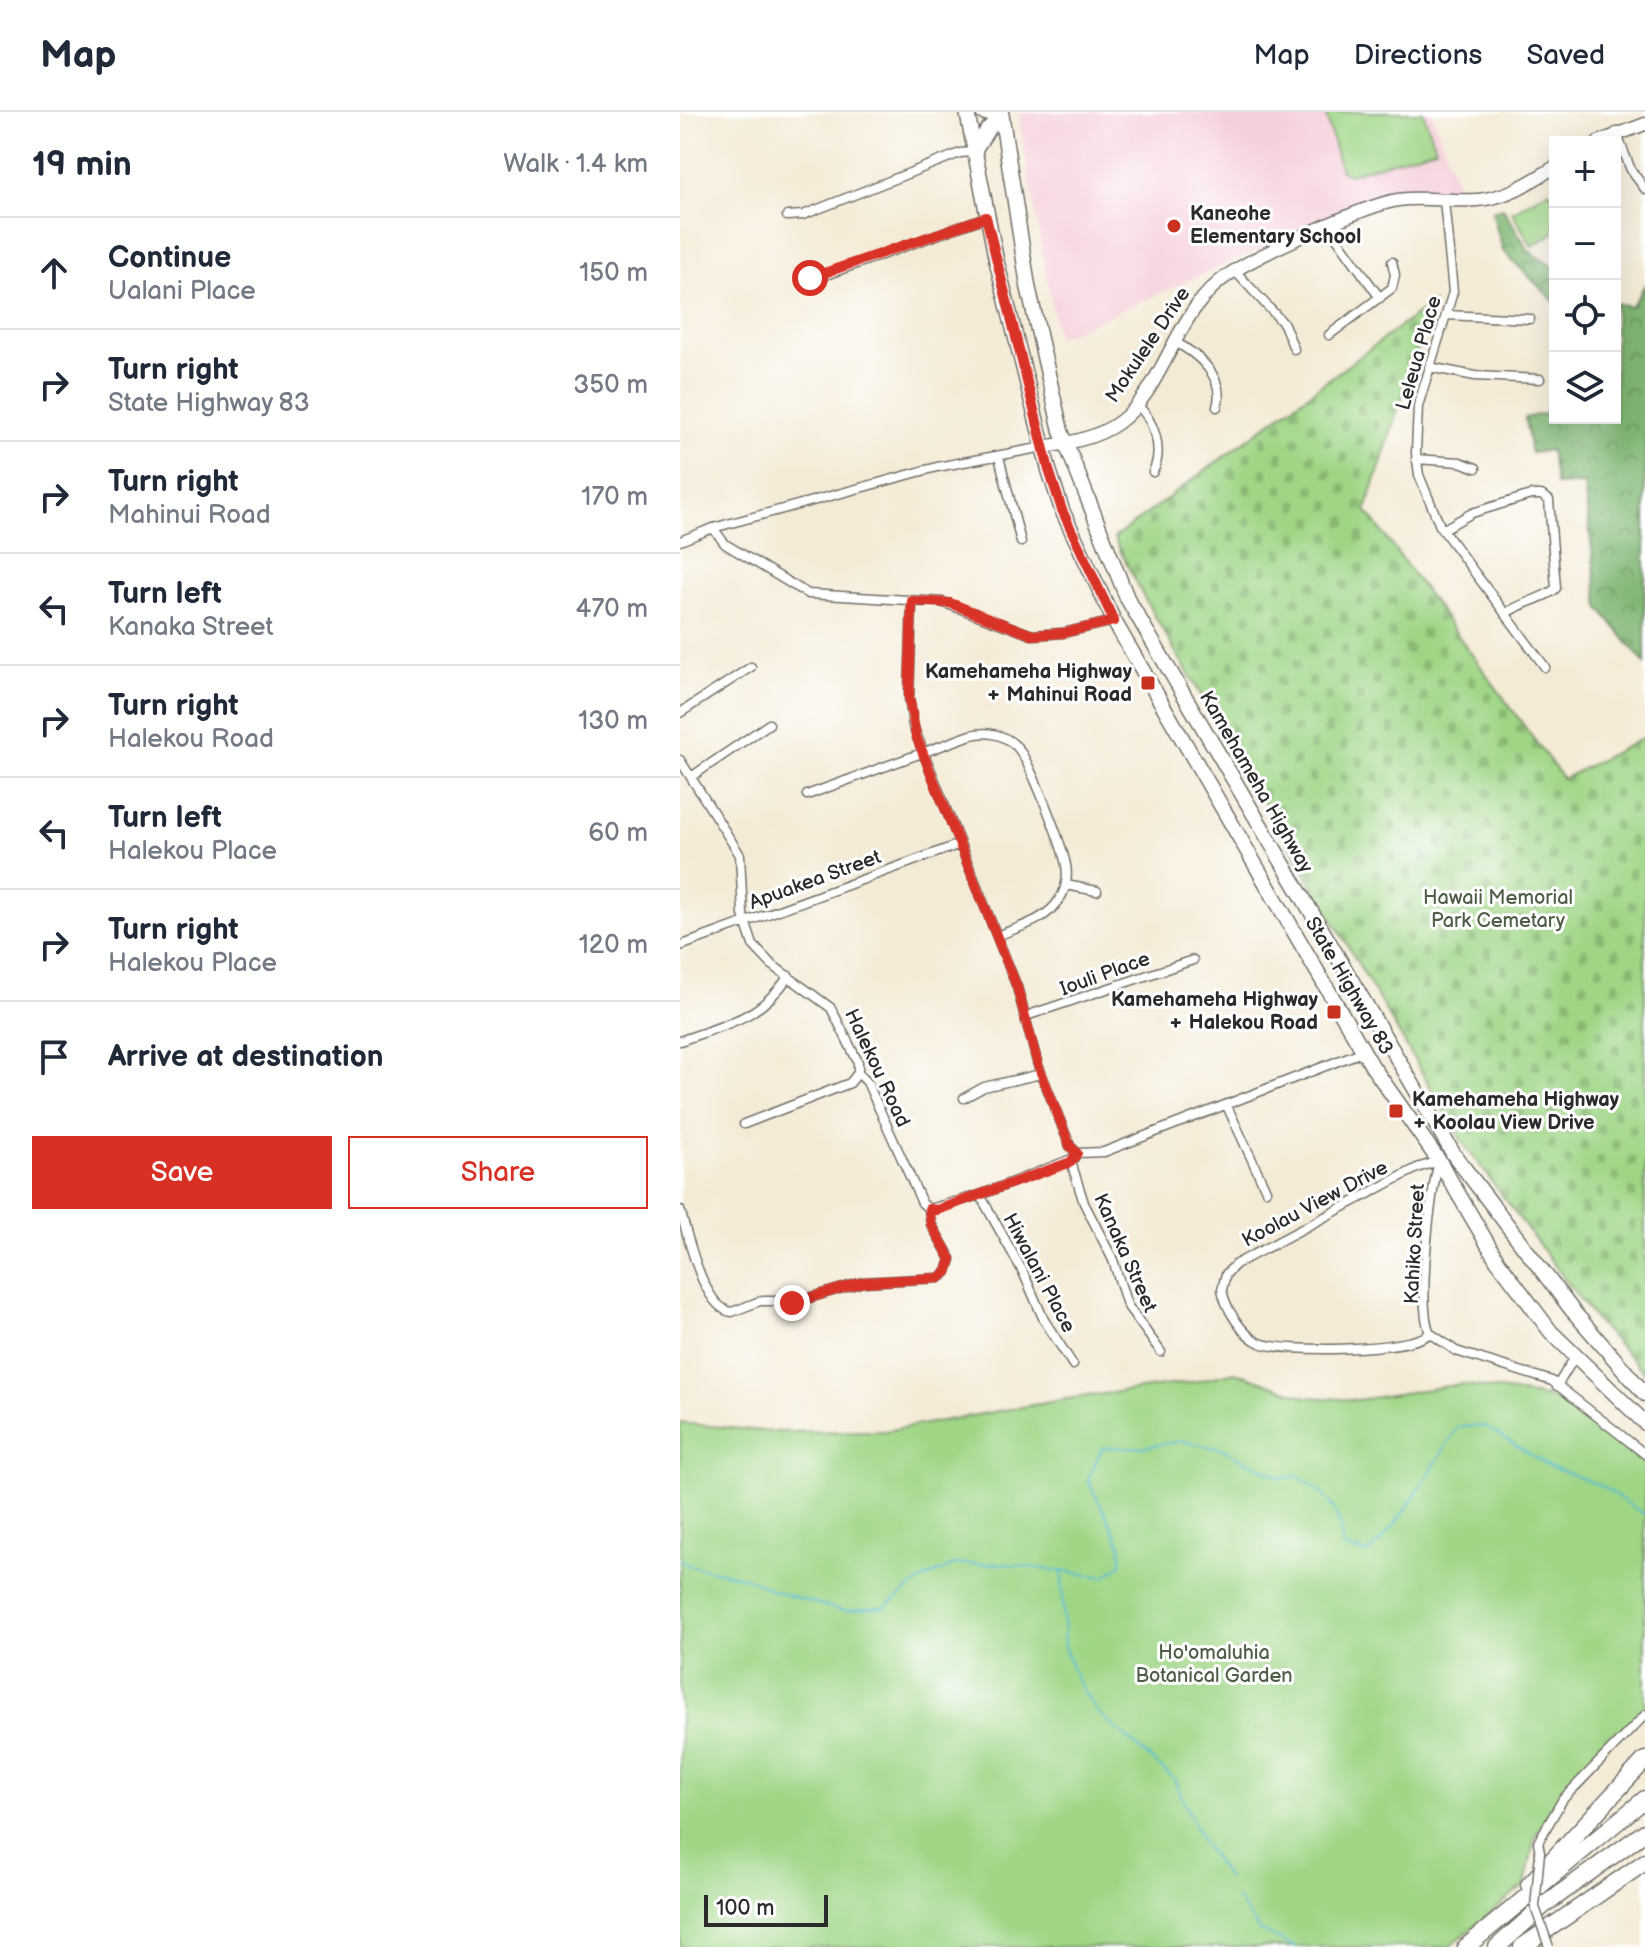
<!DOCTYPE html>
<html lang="en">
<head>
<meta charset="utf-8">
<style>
	:root { --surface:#fff; --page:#f2f2f3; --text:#1f2937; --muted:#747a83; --line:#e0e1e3; --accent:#d93025 }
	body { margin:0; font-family:"Balsamiq Sans",sans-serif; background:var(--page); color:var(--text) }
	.controls { position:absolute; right:24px; top:24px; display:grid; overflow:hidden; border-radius:0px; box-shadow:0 8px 32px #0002 }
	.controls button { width:72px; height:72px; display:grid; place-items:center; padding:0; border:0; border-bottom:2px solid var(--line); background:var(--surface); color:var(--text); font:40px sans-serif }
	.scale { position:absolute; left:24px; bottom:20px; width:124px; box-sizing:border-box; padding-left:8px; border:4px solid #2b2b2b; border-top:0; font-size:22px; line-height:28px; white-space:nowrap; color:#2b2b2b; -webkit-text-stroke:6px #fff; paint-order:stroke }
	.stop { position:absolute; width:24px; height:24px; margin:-18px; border:6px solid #d93025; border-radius:50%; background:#fff }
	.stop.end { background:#d93025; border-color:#fff; box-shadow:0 2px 8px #0008 }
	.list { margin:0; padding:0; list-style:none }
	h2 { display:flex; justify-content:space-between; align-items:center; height:104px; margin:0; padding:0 32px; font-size:34px }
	h2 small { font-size:26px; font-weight:400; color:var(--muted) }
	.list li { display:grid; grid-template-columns:52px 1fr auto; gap:24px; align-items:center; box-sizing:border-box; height:112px; padding:0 32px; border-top:2px solid var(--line) }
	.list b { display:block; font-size:30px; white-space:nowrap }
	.list p { margin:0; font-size:26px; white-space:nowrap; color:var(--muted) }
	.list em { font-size:26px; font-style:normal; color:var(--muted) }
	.actions { display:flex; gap:16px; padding:24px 32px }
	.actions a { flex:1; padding:18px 0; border:2px solid var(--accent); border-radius:0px; text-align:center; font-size:28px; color:var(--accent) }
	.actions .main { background:var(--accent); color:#fff }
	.icon { flex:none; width:44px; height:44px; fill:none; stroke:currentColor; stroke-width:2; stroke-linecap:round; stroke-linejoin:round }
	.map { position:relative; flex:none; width:965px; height:1835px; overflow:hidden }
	header { display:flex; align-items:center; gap:48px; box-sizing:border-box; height:112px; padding:0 40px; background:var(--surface); border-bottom:2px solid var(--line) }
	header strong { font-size:38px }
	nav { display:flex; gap:44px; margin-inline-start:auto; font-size:28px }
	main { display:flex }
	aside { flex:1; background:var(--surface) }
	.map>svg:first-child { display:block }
	.built { fill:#f5cfd9 }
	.green { fill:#9fd585; stroke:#658058; stroke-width:2 }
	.forest { fill:url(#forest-crowns); stroke:#55704e; stroke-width:2 }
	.cemetery { fill:url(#cemetery-stones); stroke:#658058; stroke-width:2 }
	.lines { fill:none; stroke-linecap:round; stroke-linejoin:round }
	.stream { stroke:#52bbd0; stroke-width:2 }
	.street-casing { stroke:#716e67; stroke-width:11 }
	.secondary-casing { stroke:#716e67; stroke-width:15 }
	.primary-casing { stroke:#716e67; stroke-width:17 }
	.highway-casing { stroke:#716e67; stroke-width:19 }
	.street { stroke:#fff; stroke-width:8 }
	.secondary { stroke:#fff; stroke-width:12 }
	.primary { stroke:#fff; stroke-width:14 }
	.highway { stroke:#fff; stroke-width:16 }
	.street-bridge-casing { stroke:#716e67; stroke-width:11; stroke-linecap:butt }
	.street-bridge { stroke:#fff; stroke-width:8 }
	.route { stroke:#d93025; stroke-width:10 }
	.poi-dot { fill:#c8321e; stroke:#fff; stroke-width:3 }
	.labels { text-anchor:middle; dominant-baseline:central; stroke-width:6; stroke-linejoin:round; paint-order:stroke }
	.poi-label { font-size:20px; font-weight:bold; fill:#2b2b2b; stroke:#fff; text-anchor:start }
	.street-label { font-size:20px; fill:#2b2b2b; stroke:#fff }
	.park-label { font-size:20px; fill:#4e5e46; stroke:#fff }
</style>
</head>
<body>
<header>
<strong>Map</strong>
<nav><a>Map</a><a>Directions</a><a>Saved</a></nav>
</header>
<main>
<aside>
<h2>19 min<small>Walk · 1.4 km</small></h2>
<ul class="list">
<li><svg class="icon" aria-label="ahead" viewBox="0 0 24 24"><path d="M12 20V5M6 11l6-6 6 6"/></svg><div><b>Continue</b><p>Ualani Place</p></div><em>150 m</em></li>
<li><svg class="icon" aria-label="right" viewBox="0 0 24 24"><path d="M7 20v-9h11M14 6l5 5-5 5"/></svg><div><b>Turn right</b><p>State Highway 83</p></div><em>350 m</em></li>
<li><svg class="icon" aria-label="right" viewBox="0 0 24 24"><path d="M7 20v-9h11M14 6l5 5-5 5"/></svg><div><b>Turn right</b><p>Mahinui Road</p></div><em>170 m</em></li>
<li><svg class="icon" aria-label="left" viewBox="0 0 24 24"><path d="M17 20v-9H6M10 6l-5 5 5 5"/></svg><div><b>Turn left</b><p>Kanaka Street</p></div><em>470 m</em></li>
<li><svg class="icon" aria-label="right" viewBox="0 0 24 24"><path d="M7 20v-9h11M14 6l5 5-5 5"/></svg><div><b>Turn right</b><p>Halekou Road</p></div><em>130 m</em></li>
<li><svg class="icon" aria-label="left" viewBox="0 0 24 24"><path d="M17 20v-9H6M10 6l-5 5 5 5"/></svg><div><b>Turn left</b><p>Halekou Place</p></div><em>60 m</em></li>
<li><svg class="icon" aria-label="right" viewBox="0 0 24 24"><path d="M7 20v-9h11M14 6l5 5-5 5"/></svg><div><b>Turn right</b><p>Halekou Place</p></div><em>120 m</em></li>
<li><svg class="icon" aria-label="arrive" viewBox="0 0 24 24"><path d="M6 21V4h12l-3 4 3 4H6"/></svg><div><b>Arrive at destination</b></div></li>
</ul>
<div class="actions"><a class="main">Save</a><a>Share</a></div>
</aside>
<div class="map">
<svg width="965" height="1835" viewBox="0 0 965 1835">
	<defs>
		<pattern id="forest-crowns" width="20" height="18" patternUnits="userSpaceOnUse" patternTransform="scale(2)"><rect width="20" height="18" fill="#7fb672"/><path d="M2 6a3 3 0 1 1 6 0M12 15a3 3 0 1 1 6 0" fill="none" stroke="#68945e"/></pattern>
		<pattern id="cemetery-stones" width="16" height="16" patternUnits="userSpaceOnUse" patternTransform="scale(2)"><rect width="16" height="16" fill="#9fd585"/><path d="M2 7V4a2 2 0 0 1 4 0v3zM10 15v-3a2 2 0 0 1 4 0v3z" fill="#89b773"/></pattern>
	</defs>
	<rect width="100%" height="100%" fill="#fff"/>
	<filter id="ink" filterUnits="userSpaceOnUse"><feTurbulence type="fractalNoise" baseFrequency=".0125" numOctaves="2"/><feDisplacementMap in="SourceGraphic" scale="16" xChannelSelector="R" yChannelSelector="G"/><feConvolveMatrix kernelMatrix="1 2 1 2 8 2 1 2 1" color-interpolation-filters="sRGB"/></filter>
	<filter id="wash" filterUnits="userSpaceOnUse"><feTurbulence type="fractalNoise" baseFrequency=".006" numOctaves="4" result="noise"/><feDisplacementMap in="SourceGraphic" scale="32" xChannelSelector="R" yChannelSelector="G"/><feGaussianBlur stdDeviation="1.8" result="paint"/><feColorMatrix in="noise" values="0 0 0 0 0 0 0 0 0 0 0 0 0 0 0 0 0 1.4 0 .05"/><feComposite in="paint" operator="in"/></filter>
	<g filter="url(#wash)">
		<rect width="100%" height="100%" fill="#f4ebd6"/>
		<path class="built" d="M 338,0 L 752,0 L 779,78 L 716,78 L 377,226 Z"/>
		<path class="green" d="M 645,0 L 743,0 L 756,36 L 669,62 L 661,59 Z
			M 869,78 L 875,88 L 875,120 L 852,134 L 832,100 Z
			M 555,1260 L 626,1285 L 678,1288 L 781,1272 L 884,1288 L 965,1350 L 965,1597 L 938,1621 L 870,1698 L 855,1725 L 845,1773 L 769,1835 L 0,1835 L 0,1311 L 93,1320 L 205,1319 L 393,1286 L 513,1270 Z"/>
		<path class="forest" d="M 823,96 L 849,139 L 875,156 L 875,190 L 823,139 L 812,99 Z
			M 965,173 L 965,552 L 919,495 L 904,372 L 876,373 L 870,338 L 851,341 L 845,306 L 875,299 L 875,306 L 935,306 L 935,191 L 951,195 Z"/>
		<path class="cemetery" d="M 752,191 L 686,398 L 883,667 L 965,625 L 965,1261 L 917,1210 L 783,1031 L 462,482 L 434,426 Z"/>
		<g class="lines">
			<path class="stream" d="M 0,1447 L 8,1453 L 67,1466 L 93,1479 L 163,1499 L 205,1495 L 242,1468 L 276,1452 L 328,1452 L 425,1465 L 441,1452 L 441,1433 L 408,1368 L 422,1336 L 464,1335 L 502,1329 L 542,1337 L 602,1366 L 618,1364 C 653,1388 658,1394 663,1436 L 689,1441 C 726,1405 750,1358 778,1315 L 805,1314 L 869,1354 L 922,1374 L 965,1403
				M 382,1460 L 384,1535 L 399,1572 L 417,1600 L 494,1667 L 522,1730 L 548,1767
				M 557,1787 L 579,1818 L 615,1835"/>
		</g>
	</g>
	<g filter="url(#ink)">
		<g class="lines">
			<defs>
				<path id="street" d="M 936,20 L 951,58 L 965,77
					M 764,88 L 773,180 L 738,294 L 736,341 L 739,363 L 760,414 L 865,555
					M 107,104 L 123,103 L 280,41 L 293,40
					M 649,115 L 700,186
					M 555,159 L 604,212 L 614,237
					M 120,166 L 143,164 L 306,105
					M 766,203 L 850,207
					M 649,223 L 712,176 L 715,163 L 712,150
					M 493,229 C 517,241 546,265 537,295
					M 749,255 L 795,264 L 860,267
					M 457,293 C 474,308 484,337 473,360
					M 319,345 L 341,430
					M 736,347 L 780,350 L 796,356
					M 33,416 L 257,355 L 364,335
					M 762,418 L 792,401 L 851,383 L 861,383 L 869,388 L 876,476 C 867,486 841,490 825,502
					M 0,429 L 33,416 L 45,432 L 128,482 L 262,490 L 352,523 L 383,521 L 434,509
					M 232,489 L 229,585 L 233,614 L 337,875 L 358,953 L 390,1034 L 397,1041
					M 0,601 L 71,555
					M 0,648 L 60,743 L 63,803 L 73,833 L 91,852 L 151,896 L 178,950 L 178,961 L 187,970 L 242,1091 L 249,1097
					M 11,665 L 89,612
					M 127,683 L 291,623 C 307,619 324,622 336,634 C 349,646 382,733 386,753 C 388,765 386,778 379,788 C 366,809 338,815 317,824
					M 386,773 L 417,779
					M 0,834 L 280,732
					M 346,904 L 513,848
					M 0,929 C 48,911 78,908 109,864
					M 284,986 L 304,975 L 361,962
					M 547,994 L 586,1078
					M 64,1012 L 170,971 L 178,961
					M 397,1041 L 424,1040 L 684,939
					M 391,1050 L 404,1091 L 433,1148 L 447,1193 L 481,1240
					M 759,1050 C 750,1080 737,1194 750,1221 L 776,1239 L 872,1269 L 965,1342
					M 300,1083 L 343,1160 L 364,1208 L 393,1253
					M 249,1097 L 300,1083 L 394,1046
					M 0,1098 C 8,1123 23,1197 52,1200 L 80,1189 L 119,1189 L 183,1170 L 259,1166 L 267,1160 L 271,1147 L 251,1112 L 249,1097
					M 750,1221 C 733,1239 604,1241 580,1231 C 562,1223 545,1196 542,1177 L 546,1162 L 556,1152 L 737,1056 L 759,1049
					M 877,1274 L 896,1243
					M 860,1740 L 858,1730 L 883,1687 L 965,1603"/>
				<path id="secondary" d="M 918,30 L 965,12
					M 364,335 C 389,331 417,326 438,311 C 488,275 492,199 551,161 C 580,142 685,93 718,88 C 744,84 771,90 797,88 C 827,86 850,70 875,55"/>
				<path id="primary" d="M 287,0 L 316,147 L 369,358 L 382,398 L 434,509 L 692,954 L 759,1049 L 817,1148 L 871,1220 L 965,1311
					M 302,0 L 322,5
					M 321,0 L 348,174 L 381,319 L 447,486 L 774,1043 L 892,1198 L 965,1282
					M 293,40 L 308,17 L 322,5"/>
				<path id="highway" d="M 849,1773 L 965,1648
					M 786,1835 L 965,1687
					M 817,1835 L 863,1794 L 965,1720
					M 842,1835 L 965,1750"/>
			</defs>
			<use href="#street" class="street-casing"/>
			<use href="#secondary" class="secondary-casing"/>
			<use href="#primary" class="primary-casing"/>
			<use href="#highway" class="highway-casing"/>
			<use href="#street" class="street"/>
			<use href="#secondary" class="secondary"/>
			<use href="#primary" class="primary"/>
			<use href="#highway" class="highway"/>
			<defs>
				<path id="street-bridge" d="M 860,1740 L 855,1795 L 869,1835"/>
			</defs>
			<use href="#street-bridge" class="street-bridge-casing"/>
			<use href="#street-bridge" class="street-bridge"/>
		</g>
	</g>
	<g class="lines" filter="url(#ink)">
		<path class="route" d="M 112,1191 L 183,1170 L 259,1166 L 267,1160 L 271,1147 L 251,1112 L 249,1097 L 257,1098 L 391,1050 L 397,1041 L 390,1034 L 358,953 L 337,875 L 236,624 L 229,585 L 232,489 L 270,491 L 352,523 L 383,521 L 434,509 L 382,398 L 369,358 L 306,105 L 130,166"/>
	</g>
	<g class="poi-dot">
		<circle cx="494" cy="114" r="8"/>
		<rect x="460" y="563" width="16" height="16" rx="4"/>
		<rect x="646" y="892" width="16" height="16" rx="4"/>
		<rect x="708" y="991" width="16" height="16" rx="4"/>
	</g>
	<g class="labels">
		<g class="poi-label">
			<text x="510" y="102">Kaneohe<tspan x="510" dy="23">Elementary School</tspan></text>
			<text x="452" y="560" text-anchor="end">Kamehameha Highway<tspan x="452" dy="23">+ Mahinui Road</tspan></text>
			<text x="638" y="888" text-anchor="end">Kamehameha Highway<tspan x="638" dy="23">+ Halekou Road</tspan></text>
			<text x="732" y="988">Kamehameha Highway<tspan x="732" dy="23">+ Koolau View Drive</tspan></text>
		</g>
		<g class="street-label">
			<text transform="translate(468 233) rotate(-56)">Mokulele Drive</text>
			<text transform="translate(739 241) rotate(-74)">Leleua Place</text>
			<text transform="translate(576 670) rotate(60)">Kamehameha Highway</text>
			<text transform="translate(135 768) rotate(-20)">Apuakea Street</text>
			<text transform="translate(425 862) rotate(-20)">Iouli Place</text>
			<text transform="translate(669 874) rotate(60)">State Highway 83</text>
			<text transform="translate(197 956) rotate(65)">Halekou Road</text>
			<text transform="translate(635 1092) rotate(-28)">Koolau View Drive</text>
			<text transform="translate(735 1132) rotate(-87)">Kahiko Street</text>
			<text transform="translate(445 1141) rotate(66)">Kanaka Street</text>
			<text transform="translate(359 1161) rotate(62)">Hiwalani Place</text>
		</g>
		<g class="park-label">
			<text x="818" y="786">Hawaii Memorial<tspan x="818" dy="23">Park Cemetary</tspan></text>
			<text x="534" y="1541">Ho'omaluhia<tspan x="534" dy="23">Botanical Garden</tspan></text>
		</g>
	</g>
</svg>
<div class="controls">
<button>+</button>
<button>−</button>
<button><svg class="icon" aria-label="locate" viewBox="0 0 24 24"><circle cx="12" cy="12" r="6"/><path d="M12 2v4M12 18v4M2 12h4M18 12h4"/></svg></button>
<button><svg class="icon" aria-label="layers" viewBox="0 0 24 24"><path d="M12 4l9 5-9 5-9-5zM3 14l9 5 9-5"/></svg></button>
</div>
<div class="scale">100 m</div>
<div class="stop" style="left:130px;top:166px"></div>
<div class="stop end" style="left:112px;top:1191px"></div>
</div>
</main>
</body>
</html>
